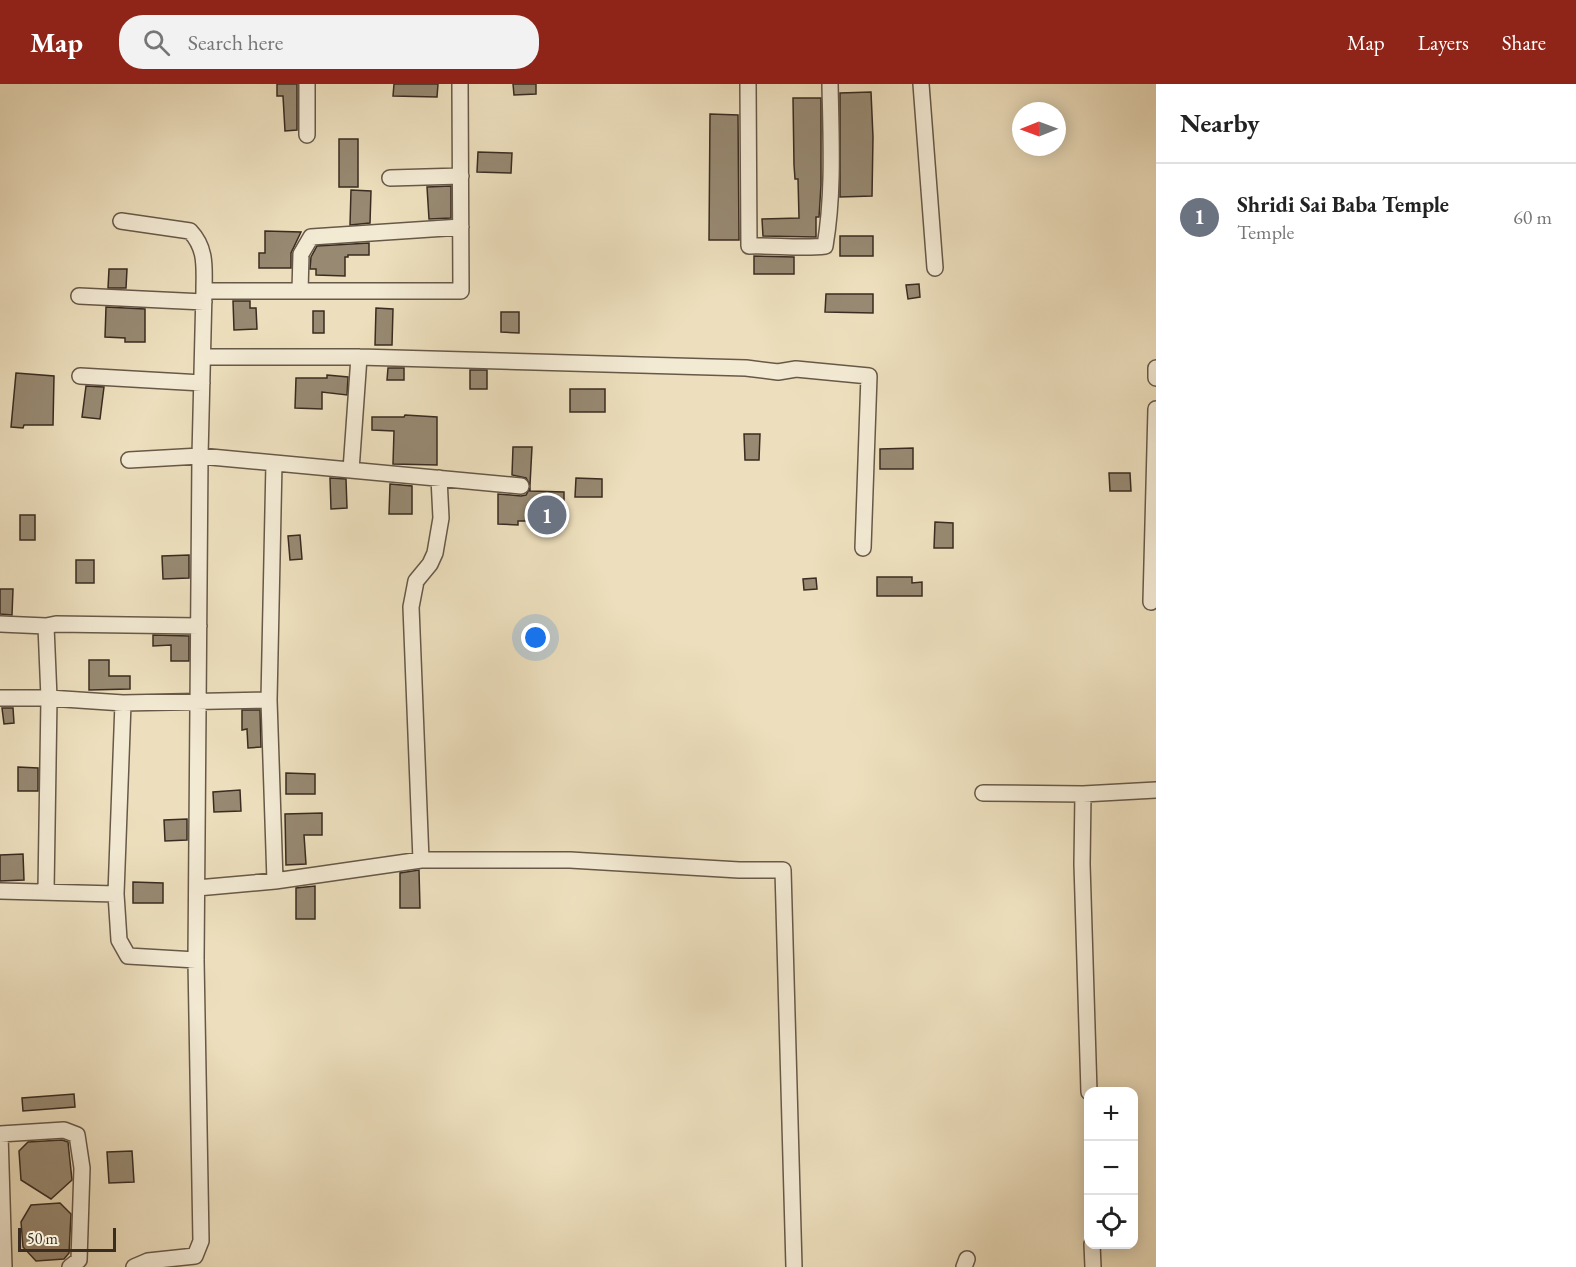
<!DOCTYPE html>
<html lang="en">
<head>
<meta charset="utf-8">
<style>
	:root { --surface:#fff; --page:#f2f2f2; --text:#222; --muted:#767676; --line:#e0e0e0; --accent:#8f2418 }
	body { margin:0; font-family:"EB Garamond",serif; background:var(--page); color:var(--text) }
	.controls { position:absolute; right:18px; bottom:18px; display:grid; overflow:hidden; border-radius:12px; box-shadow:0 3px 15px #0003 }
	.controls button { width:54px; height:54px; display:grid; place-items:center; padding:0; border:0; border-bottom:2px solid var(--line); background:var(--surface); color:var(--text); font:30px sans-serif }
	.compass { position:absolute; left:1012px; top:18px; width:54px; height:54px; border-radius:50%; background:var(--surface); box-shadow:0 3px 15px #0003; rotate:269deg }
	.scale { position:absolute; left:18px; bottom:15px; width:98px; box-sizing:border-box; padding-left:6px; border:3px solid #3a2c21; border-top:0; font-size:16px; line-height:21px; white-space:nowrap; color:#3a2c21; -webkit-text-stroke:4px #f3ead4; paint-order:stroke }
	.you { position:absolute; left:536px; top:554px; width:21px; height:21px; margin:-15px; border:4px solid #fff; border-radius:50%; background:#1a73e8; box-shadow:0 0 0 9px #1a73e833 }
	.badge { display:grid; place-items:center; width:39px; height:39px; border-radius:50%; background:var(--accent); color:#fff; font-size:20px; font-weight:700 }
	.pin { position:absolute; translate:-50% -50%; border:3px solid #fff; box-shadow:0 2px 6px #0006 }
	.list { margin:0; padding:0; list-style:none }
	h2 { display:flex; justify-content:space-between; align-items:center; height:78px; margin:0; padding:0 24px; font-size:26px }
	h2 small { font-size:20px; font-weight:400; color:var(--muted) }
	.list li { display:grid; grid-template-columns:39px 1fr auto; gap:18px; align-items:center; box-sizing:border-box; height:108px; padding:0 24px; border-top:2px solid var(--line) }
	.list b { display:block; font-size:22px; white-space:nowrap }
	.list p { margin:0; font-size:20px; white-space:nowrap; color:var(--muted) }
	.list em { font-size:20px; font-style:normal; color:var(--muted) }
	.icon { flex:none; width:33px; height:33px; fill:none; stroke:currentColor; stroke-width:2; stroke-linecap:round; stroke-linejoin:round }
	.map { position:relative; flex:none; width:1156px; height:1183px; overflow:hidden }
	header { display:flex; align-items:center; gap:36px; box-sizing:border-box; height:84px; padding:0 30px; background:var(--accent); color:#fff }
	header strong { font-size:28px }
	nav { display:flex; gap:33px; margin-inline-start:auto; font-size:21px }
	.search { width:420px; height:54px; background:var(--page); display:flex; align-items:center; gap:15px; box-sizing:border-box; padding:0 21px; border-radius:24px; color:var(--muted); font-size:22px }
	main { display:flex }
	aside { flex:1; background:var(--surface) }
	.map>svg:first-child { display:block }
	.building { fill:#978972; stroke:#3a2c21; stroke-width:1.5 }
	.lines { fill:none; stroke-linecap:round; stroke-linejoin:round }
	.minor-casing { stroke:#675948; stroke-width:18 }
	.minor { stroke:#f3ead4; stroke-width:15 }
</style>
</head>
<body>
<header>
<strong>Map</strong>
<div class="search"><svg class="icon" aria-label="search" viewBox="0 0 24 24"><circle cx="10" cy="10" r="6"/><path d="M15 15l6 6"/></svg>Search here</div>
<nav><a>Map</a><a>Layers</a><a>Share</a></nav>
</header>
<main>
<div class="map">
<svg width="1156" height="1183" viewBox="0 0 1156 1183">
	<rect width="100%" height="100%" fill="#eddfbd"/>
	<filter id="stains"><feTurbulence type="fractalNoise" baseFrequency=".00333" numOctaves="4"/><feColorMatrix values="0 0 0 0 .2 0 0 0 0 .09 0 0 0 0 .02 0 0 0 .5 -.17"/></filter>
	<radialGradient id="worn" r=".72"><stop offset=".6" stop-color="#630" stop-opacity="0"/><stop offset="1" stop-color="#630" stop-opacity=".3"/></radialGradient>
	<path class="building" d="M 277,0 L 297,0 L 297,46 L 285,47 L 283,12 L 277,12 Z
		M 394,0 L 438,0 L 437,13 L 393,12 Z
		M 513,0 L 536,0 L 536,10 L 514,11 Z
		M 871,8 L 873,53 L 872,112 L 840,113 L 840,9 Z
		M 793,14 L 821,14 L 821,101 L 819,133 L 816,133 L 816,153 L 763,152 L 762,135 L 799,134 L 798,95 L 795,95 L 794,81 Z
		M 710,30 L 738,31 L 739,156 L 709,156 Z
		M 339,55 L 358,55 L 358,103 L 339,103 Z
		M 478,68 L 512,69 L 511,89 L 477,88 Z
		M 451,102 L 451,134 L 429,135 L 427,103 Z
		M 351,106 L 371,107 L 370,139 L 350,141 Z
		M 265,147 L 301,148 L 291,169 L 291,184 L 259,184 L 259,169 L 265,169 Z
		M 840,152 L 873,152 L 873,172 L 840,172 Z
		M 369,159 L 369,171 L 348,171 L 348,173 L 345,173 L 345,192 L 316,191 L 316,185 L 310,185 L 311,173 L 317,162 Z
		M 754,172 L 794,173 L 794,190 L 754,190 Z
		M 109,185 L 127,185 L 126,204 L 108,204 Z
		M 919,200 L 920,213 L 908,215 L 906,201 Z
		M 826,210 L 873,210 L 873,229 L 825,228 Z
		M 233,217 L 250,217 L 250,224 L 256,224 L 257,245 L 234,246 Z
		M 106,223 L 145,225 L 145,258 L 125,258 L 125,254 L 105,253 Z
		M 376,224 L 393,225 L 392,261 L 375,261 Z
		M 313,227 L 324,227 L 324,249 L 313,249 Z
		M 501,228 L 519,228 L 519,249 L 501,248 Z
		M 388,284 L 404,284 L 404,296 L 387,296 Z
		M 470,286 L 487,286 L 487,305 L 470,305 Z
		M 16,289 L 54,292 L 53,341 L 24,341 L 23,344 L 11,343 Z
		M 327,291 L 348,293 L 347,311 L 322,308 L 322,325 L 295,324 L 296,294 L 327,294 Z
		M 86,302 L 104,303 L 100,335 L 82,333 Z
		M 570,305 L 605,305 L 605,328 L 570,328 Z
		M 405,331 L 437,333 L 437,381 L 393,380 L 394,347 L 372,346 L 372,333 L 404,333 Z
		M 744,350 L 760,350 L 759,376 L 745,376 Z
		M 513,363 L 532,363 L 530,401 L 526,394 L 512,391 Z
		M 913,364 L 913,385 L 880,385 L 880,365 Z
		M 1109,389 L 1130,389 L 1131,407 L 1110,407 Z
		M 330,394 L 346,395 L 347,424 L 331,425 Z
		M 576,394 L 602,395 L 602,413 L 575,413 Z
		M 390,400 L 412,402 L 412,430 L 389,430 Z
		M 530,404 L 530,407 L 564,408 L 564,437 L 518,437 L 518,441 L 498,440 L 498,410 L 521,412 L 526,411 Z
		M 20,431 L 35,431 L 35,456 L 20,456 Z
		M 935,438 L 953,439 L 953,464 L 934,464 Z
		M 300,451 L 302,475 L 290,476 L 288,452 Z
		M 189,471 L 189,494 L 163,495 L 162,472 Z
		M 76,476 L 94,476 L 94,499 L 76,499 Z
		M 877,493 L 912,493 L 912,499 L 922,498 L 922,512 L 877,512 Z
		M 816,494 L 817,505 L 804,506 L 803,495 Z
		M 0,505 L 13,505 L 12,531 L 0,530 Z
		M 153,551 L 189,552 L 189,577 L 171,577 L 171,561 L 153,562 Z
		M 89,576 L 109,576 L 109,592 L 130,592 L 130,605 L 89,606 Z
		M 2,624 L 13,624 L 14,639 L 4,640 Z
		M 242,626 L 260,626 L 261,663 L 248,664 L 247,645 L 242,646 Z
		M 18,683 L 38,684 L 38,707 L 18,707 Z
		M 286,689 L 315,690 L 315,710 L 286,710 Z
		M 240,706 L 241,727 L 214,728 L 213,708 Z
		M 322,729 L 322,751 L 304,751 L 306,780 L 286,781 L 285,730 Z
		M 187,735 L 187,756 L 165,757 L 164,736 Z
		M 23,770 L 24,796 L 0,797 L 0,771 Z
		M 419,786 L 420,824 L 400,824 L 400,789 Z
		M 133,798 L 163,799 L 163,819 L 133,819 Z
		M 315,802 L 315,835 L 296,835 L 296,804 Z
		M 74,1010 L 75,1023 L 23,1027 L 22,1014 Z
		M 62,1056 L 68,1058 L 72,1096 L 51,1115 L 21,1096 L 19,1067 L 28,1058 Z
		M 132,1067 L 134,1098 L 109,1099 L 107,1068 Z
		M 60,1119 L 71,1130 L 69,1169 L 64,1175 L 36,1177 L 23,1163 L 21,1138 L 31,1121 Z"/>
	<g class="lines">
		<defs>
			<path id="minor" d="M 460,0 L 461,207 L 204,207 L 200,372 L 521,402
				M 748,0 L 749,162 C 772,161 803,165 825,162 C 834,109 831,53 830,0
				M 921,0 L 935,184
				M 307,51 L 307,0
				M 390,94 L 461,92
				M 121,137 L 190,147 C 207,165 204,184 204,207
				M 300,207 L 301,170 L 311,153 L 461,143
				M 79,212 L 204,218
				M 203,273 L 359,273 L 746,284 L 778,288 L 796,285 L 869,292 L 863,464
				M 1156,284 L 1156,294
				M 80,292 L 202,299
				M 129,376 L 200,372 L 196,876 L 201,1157 L 195,1172 L 148,1177 L 134,1183
				M 274,379 L 269,616 L 275,797 L 421,776 L 570,776 L 739,786 L 783,786 L 794,1183
				M 351,386 L 359,273
				M 1151,518 L 1156,325
				M 0,540 L 46,542 L 56,540 L 199,542
				M 0,614 L 49,614 L 123,619 L 269,616
				M 983,709 L 1083,710 L 1156,706
				M 1083,710 L 1082,780 L 1089,1008
				M 421,776 L 411,523 L 416,497 L 430,480 L 435,469 L 441,434 L 439,394
				M 197,804 L 275,797
				M 0,807 L 116,810 L 119,856 L 128,872 L 196,876
				M 46,807 L 49,614 L 46,542
				M 116,810 L 123,619
				M 0,1050 L 64,1046 L 77,1051 L 82,1084 L 79,1176 L 70,1183
				M 0,1050 L 4,1183
				M 1092,1160 L 1093,1183
				M 964,1183 L 967,1175"/>
		</defs>
		<use href="#minor" class="minor-casing"/>
		<use href="#minor" class="minor"/>
	</g>
	<rect width="100%" height="100%" filter="url(#stains)"/>
	<rect width="100%" height="100%" fill="url(#worn)"/>
</svg>
<div class="controls">
<button>+</button>
<button>−</button>
<button><svg class="icon" aria-label="locate" viewBox="0 0 24 24"><circle cx="12" cy="12" r="6"/><path d="M12 2v4M12 18v4M2 12h4M18 12h4"/></svg></button>
</div>
<svg class="compass" viewBox="-18 -18 36 36"><path d="M0-13l5 13h-10z" fill="#e53935"/><path d="M0 13l5-13h-10z" fill="#767676"/></svg>
<div class="scale">50 m</div>
<div class="you"></div>
<div class="pin badge" style="left:547px;top:431px;background:#6b7280">1</div>
</div>
<aside>
<h2>Nearby<small></small></h2>
<ul class="list">
<li><span class="badge" style="background:#6b7280">1</span><div><b>Shridi Sai Baba Temple</b><p>Temple</p></div><em>60 m</em></li>
</ul>
</aside>
</main>
</body>
</html>
